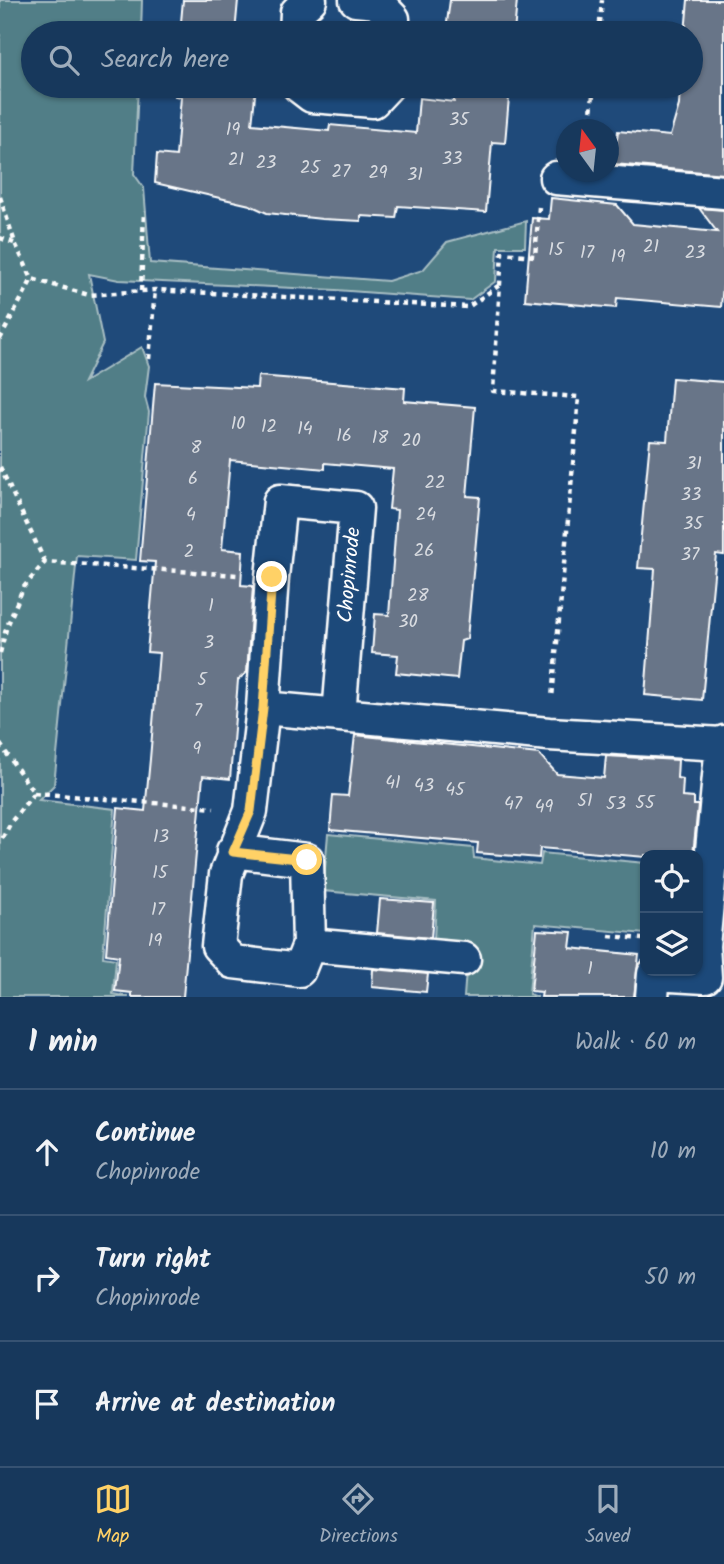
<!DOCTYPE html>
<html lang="en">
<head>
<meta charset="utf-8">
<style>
	:root { --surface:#17385c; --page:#203f62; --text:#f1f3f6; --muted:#9eacbb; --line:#365272; --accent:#ffd166 }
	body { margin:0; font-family:Kalam,sans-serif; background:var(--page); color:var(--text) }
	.controls { position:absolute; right:21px; bottom:21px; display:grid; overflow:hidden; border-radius:14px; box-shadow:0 2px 5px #0004 }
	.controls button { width:63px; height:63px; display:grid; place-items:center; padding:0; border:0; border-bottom:2px solid var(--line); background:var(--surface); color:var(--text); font:35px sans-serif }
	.compass { position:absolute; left:556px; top:119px; width:63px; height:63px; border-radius:50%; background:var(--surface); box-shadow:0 2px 5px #0004; rotate:345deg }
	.stop { position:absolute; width:21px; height:21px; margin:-16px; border:5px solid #ffd166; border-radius:50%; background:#fff }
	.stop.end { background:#ffd166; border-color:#fff; box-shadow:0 2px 7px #0008 }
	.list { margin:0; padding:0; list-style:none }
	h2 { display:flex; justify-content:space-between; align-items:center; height:91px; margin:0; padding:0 28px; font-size:30px }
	h2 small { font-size:23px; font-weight:400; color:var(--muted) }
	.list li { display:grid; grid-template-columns:46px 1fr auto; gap:21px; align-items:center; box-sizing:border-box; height:126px; padding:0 28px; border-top:2px solid var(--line) }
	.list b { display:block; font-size:26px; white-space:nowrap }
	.list p { margin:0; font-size:23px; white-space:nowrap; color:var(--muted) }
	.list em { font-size:23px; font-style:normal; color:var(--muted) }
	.icon { flex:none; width:38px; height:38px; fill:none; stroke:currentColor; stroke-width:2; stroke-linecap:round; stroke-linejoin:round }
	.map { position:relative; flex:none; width:724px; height:997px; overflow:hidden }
	.search { position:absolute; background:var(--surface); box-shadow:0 2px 5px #0004; left:21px; right:21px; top:21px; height:77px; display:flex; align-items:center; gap:18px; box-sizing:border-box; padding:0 24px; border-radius:38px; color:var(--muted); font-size:26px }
	.sheet { height:469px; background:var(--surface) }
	nav { display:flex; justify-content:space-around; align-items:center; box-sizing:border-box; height:98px; border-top:2px solid var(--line); background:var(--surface); font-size:19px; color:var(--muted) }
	nav a { display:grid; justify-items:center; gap:4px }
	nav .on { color:var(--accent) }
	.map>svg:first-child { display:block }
	.green { fill:#517e87; stroke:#a8bec3; stroke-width:2 }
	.building { fill:#687588; stroke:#fff; stroke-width:2 }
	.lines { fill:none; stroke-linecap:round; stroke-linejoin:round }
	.street-casing { stroke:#fff; stroke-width:37 }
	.path { stroke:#fff; stroke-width:4.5; stroke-dasharray:5 5; stroke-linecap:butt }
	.street { stroke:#1f4a7a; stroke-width:32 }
	.route { stroke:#ffd166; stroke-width:9 }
	.labels { text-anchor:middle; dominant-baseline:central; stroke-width:6; stroke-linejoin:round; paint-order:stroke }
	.number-label { font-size:18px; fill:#d9dce1 }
	.street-label { font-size:21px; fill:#fff; stroke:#1f4a7a }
</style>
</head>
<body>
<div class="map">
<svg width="724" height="997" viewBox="0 0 724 997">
	<rect width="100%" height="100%" fill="#1f4a7a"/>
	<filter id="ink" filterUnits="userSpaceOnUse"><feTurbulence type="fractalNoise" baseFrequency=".0143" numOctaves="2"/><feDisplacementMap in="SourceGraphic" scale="14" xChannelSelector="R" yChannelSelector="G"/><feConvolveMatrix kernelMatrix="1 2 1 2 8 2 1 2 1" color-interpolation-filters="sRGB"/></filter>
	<g filter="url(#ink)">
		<path class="green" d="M 0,0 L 142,0 L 141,33 L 33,33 L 33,86 L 138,86 L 134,174 L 144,188 L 150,263 L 388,281 L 423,270 L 447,242 L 526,221 L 525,247 L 498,247 L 496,281 L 470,300 L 336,290 L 119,280 L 89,274 L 103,343 L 84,382 L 142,347 L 149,366 L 145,397 L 149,412 L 136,560 L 77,556 L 54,785 L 39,800 L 115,809 L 103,957 L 116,959 L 113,994 L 129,997 L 0,997 Z
			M 328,834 L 473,848 L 474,858 L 540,865 L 542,853 L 645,863 L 645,934 L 535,924 L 529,994 L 538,997 L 464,997 L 468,944 L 434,940 L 436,901 L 323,891 Z"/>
		<path class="building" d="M 183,0 L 238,0 L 235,33 L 180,33 Z
			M 450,0 L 517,0 L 514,33 L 459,33 L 459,31 L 446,30 Z
			M 688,0 L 724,0 L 724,174 L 614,164 L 618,131 L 670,136 L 679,105 L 680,86 L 691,86 L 691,33 L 685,33 Z
			M 176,86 L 256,86 L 252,124 L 329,131 L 330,125 L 416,133 L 419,98 L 454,102 L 455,86 L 510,86 L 505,143 L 492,142 L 486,212 L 398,206 L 396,218 L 361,216 L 361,221 L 322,219 L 267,213 L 250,205 L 155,183 L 157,154 L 176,156 L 181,97 L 175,96 Z
			M 551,198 L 617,205 L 633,224 L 717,232 L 699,208 L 724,210 L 724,274 L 721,307 L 617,298 L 616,308 L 525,300 L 532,218 L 549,219 Z
			M 258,376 L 405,388 L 404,401 L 475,407 L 467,496 L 480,497 L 467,639 L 461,641 L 457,679 L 396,673 L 398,655 L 372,653 L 375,614 L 389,615 L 397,510 L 389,509 L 393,469 L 325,463 L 325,469 L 230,460 L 222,549 L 243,551 L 241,585 L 253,586 L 247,672 L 238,680 L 230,779 L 203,776 L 183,997 L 132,997 L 132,993 L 115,991 L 119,956 L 106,954 L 118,808 L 145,811 L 150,759 L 159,653 L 147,652 L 155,562 L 140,561 L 155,383 L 257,388 Z
			M 672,378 L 724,382 L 724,555 L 716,554 L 702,700 L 645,695 L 655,569 L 638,568 L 642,524 L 650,440 L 667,441 Z
			M 355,735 L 539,754 L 557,774 L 604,778 L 606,756 L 678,760 L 677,778 L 683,779 L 682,797 L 694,798 L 694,805 L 698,805 L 693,855 L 645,855 L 645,857 L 540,848 L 539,858 L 477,853 L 478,843 L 330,830 L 333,795 L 348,796 Z
			M 380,899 L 434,903 L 431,938 L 377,933 Z
			M 537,930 L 572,932 L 570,948 L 639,955 L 634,997 L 541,997 L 542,992 L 531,991 Z
			M 373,969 L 428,974 L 426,992 L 372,987 Z"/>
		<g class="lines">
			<defs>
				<path id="street" d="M 356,0 L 377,2 L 393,19 L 392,33
					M 296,33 L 297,12 L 310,0
					M 299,86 L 312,96 L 373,101 L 387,86
					M 556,178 L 724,192
					M 263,708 L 549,734 L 722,744 L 724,742
					M 233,851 L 307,860 L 309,945 L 299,970 L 233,962 L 218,946 L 226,874 L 251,811 L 263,708 L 272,577 L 280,501 L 356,508 L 339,715
					M 309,945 L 464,959
					M 652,997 L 654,974 L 705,977 L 703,946 L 722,744"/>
			</defs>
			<use href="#street" class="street-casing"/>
			<path class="path" d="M 599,33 L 602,0
				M 589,130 L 594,86
				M 0,197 L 15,243 L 32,279 L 89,295 L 155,290 L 468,307 L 501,284
				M 539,207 L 535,256 L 502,253 L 493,391 L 579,397 L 552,698
				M 0,238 L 14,243
				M 141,291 L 144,211
				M 0,339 L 32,279
				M 149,359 L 155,290
				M 0,467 L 45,562
				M 0,653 L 6,629 L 23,588 L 45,562 L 238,575
				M 0,744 L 34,793 L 11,822 L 0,843
				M 34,793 L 214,808
				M 609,936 L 643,939"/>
			<use href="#street" class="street"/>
		</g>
	</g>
	<g class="lines" filter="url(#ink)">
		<path class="route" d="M 272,577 L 263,708 L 251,811 L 233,852 L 307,860"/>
	</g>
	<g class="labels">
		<g class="number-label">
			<text x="459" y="120">35</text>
			<text x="233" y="130">19</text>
			<text x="452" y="159">33</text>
			<text x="236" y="160">21</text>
			<text x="266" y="163">23</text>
			<text x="310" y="168">25</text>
			<text x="341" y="172">27</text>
			<text x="378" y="173">29</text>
			<text x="415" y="175">31</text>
			<text x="651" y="247">21</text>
			<text x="556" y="250">15</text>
			<text x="587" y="253">17</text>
			<text x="695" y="253">23</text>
			<text x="618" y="257">19</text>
			<text x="238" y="424">10</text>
			<text x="269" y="427">12</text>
			<text x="305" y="429">14</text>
			<text x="344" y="436">16</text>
			<text x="380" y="438">18</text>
			<text x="411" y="441">20</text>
			<text x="196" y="448">8</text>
			<text x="694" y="464">31</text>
			<text x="193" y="479">6</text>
			<text x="435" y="483">22</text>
			<text x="691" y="495">33</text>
			<text x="191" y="515">4</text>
			<text x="426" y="515">24</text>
			<text x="693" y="524">35</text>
			<text x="424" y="551">26</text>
			<text x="189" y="552">2</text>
			<text x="690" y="555">37</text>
			<text x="418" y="596">28</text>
			<text x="211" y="606">1</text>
			<text x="408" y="622">30</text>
			<text x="209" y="643">3</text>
			<text x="202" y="680">5</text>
			<text x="198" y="711">7</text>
			<text x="197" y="749">9</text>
			<text x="393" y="783">41</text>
			<text x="424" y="786">43</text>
			<text x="455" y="790">45</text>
			<text x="585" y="801">51</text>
			<text x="645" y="803">55</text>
			<text x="513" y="804">47</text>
			<text x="616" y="804">53</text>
			<text x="544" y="807">49</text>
			<text x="161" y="837">13</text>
			<text x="160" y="873">15</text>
			<text x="158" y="910">17</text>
			<text x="155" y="941">19</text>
			<text x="590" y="969">1</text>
		</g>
		<g class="street-label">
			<text transform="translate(350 575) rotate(-85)">Chopinrode</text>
		</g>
	</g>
</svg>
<div class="controls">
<button><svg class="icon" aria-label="locate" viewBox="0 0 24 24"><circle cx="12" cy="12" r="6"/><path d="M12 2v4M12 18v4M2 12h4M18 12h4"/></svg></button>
<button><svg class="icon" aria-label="layers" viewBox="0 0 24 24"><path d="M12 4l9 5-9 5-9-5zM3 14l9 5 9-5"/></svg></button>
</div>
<svg class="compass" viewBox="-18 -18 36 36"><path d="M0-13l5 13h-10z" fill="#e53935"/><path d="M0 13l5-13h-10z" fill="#9eacbb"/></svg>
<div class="stop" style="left:307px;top:860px"></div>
<div class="stop end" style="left:272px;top:577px"></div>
<div class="search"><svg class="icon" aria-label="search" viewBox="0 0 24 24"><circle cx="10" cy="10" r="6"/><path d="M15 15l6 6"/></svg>Search here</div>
</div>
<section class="sheet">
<h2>1 min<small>Walk · 60 m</small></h2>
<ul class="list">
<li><svg class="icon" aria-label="ahead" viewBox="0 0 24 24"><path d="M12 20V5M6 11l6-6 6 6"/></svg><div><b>Continue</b><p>Chopinrode</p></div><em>10 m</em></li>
<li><svg class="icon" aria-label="right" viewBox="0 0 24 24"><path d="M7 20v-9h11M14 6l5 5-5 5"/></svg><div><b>Turn right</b><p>Chopinrode</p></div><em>50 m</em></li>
<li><svg class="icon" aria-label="arrive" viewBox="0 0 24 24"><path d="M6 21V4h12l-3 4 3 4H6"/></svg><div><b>Arrive at destination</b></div></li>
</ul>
</section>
<nav>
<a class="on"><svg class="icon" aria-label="map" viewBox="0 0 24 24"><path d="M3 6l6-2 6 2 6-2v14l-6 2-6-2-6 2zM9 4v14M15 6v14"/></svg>Map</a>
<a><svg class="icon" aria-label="directions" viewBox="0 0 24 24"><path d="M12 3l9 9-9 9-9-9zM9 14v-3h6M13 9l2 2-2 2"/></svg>Directions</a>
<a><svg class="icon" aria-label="saved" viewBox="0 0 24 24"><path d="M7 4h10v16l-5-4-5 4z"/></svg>Saved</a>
</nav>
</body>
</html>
